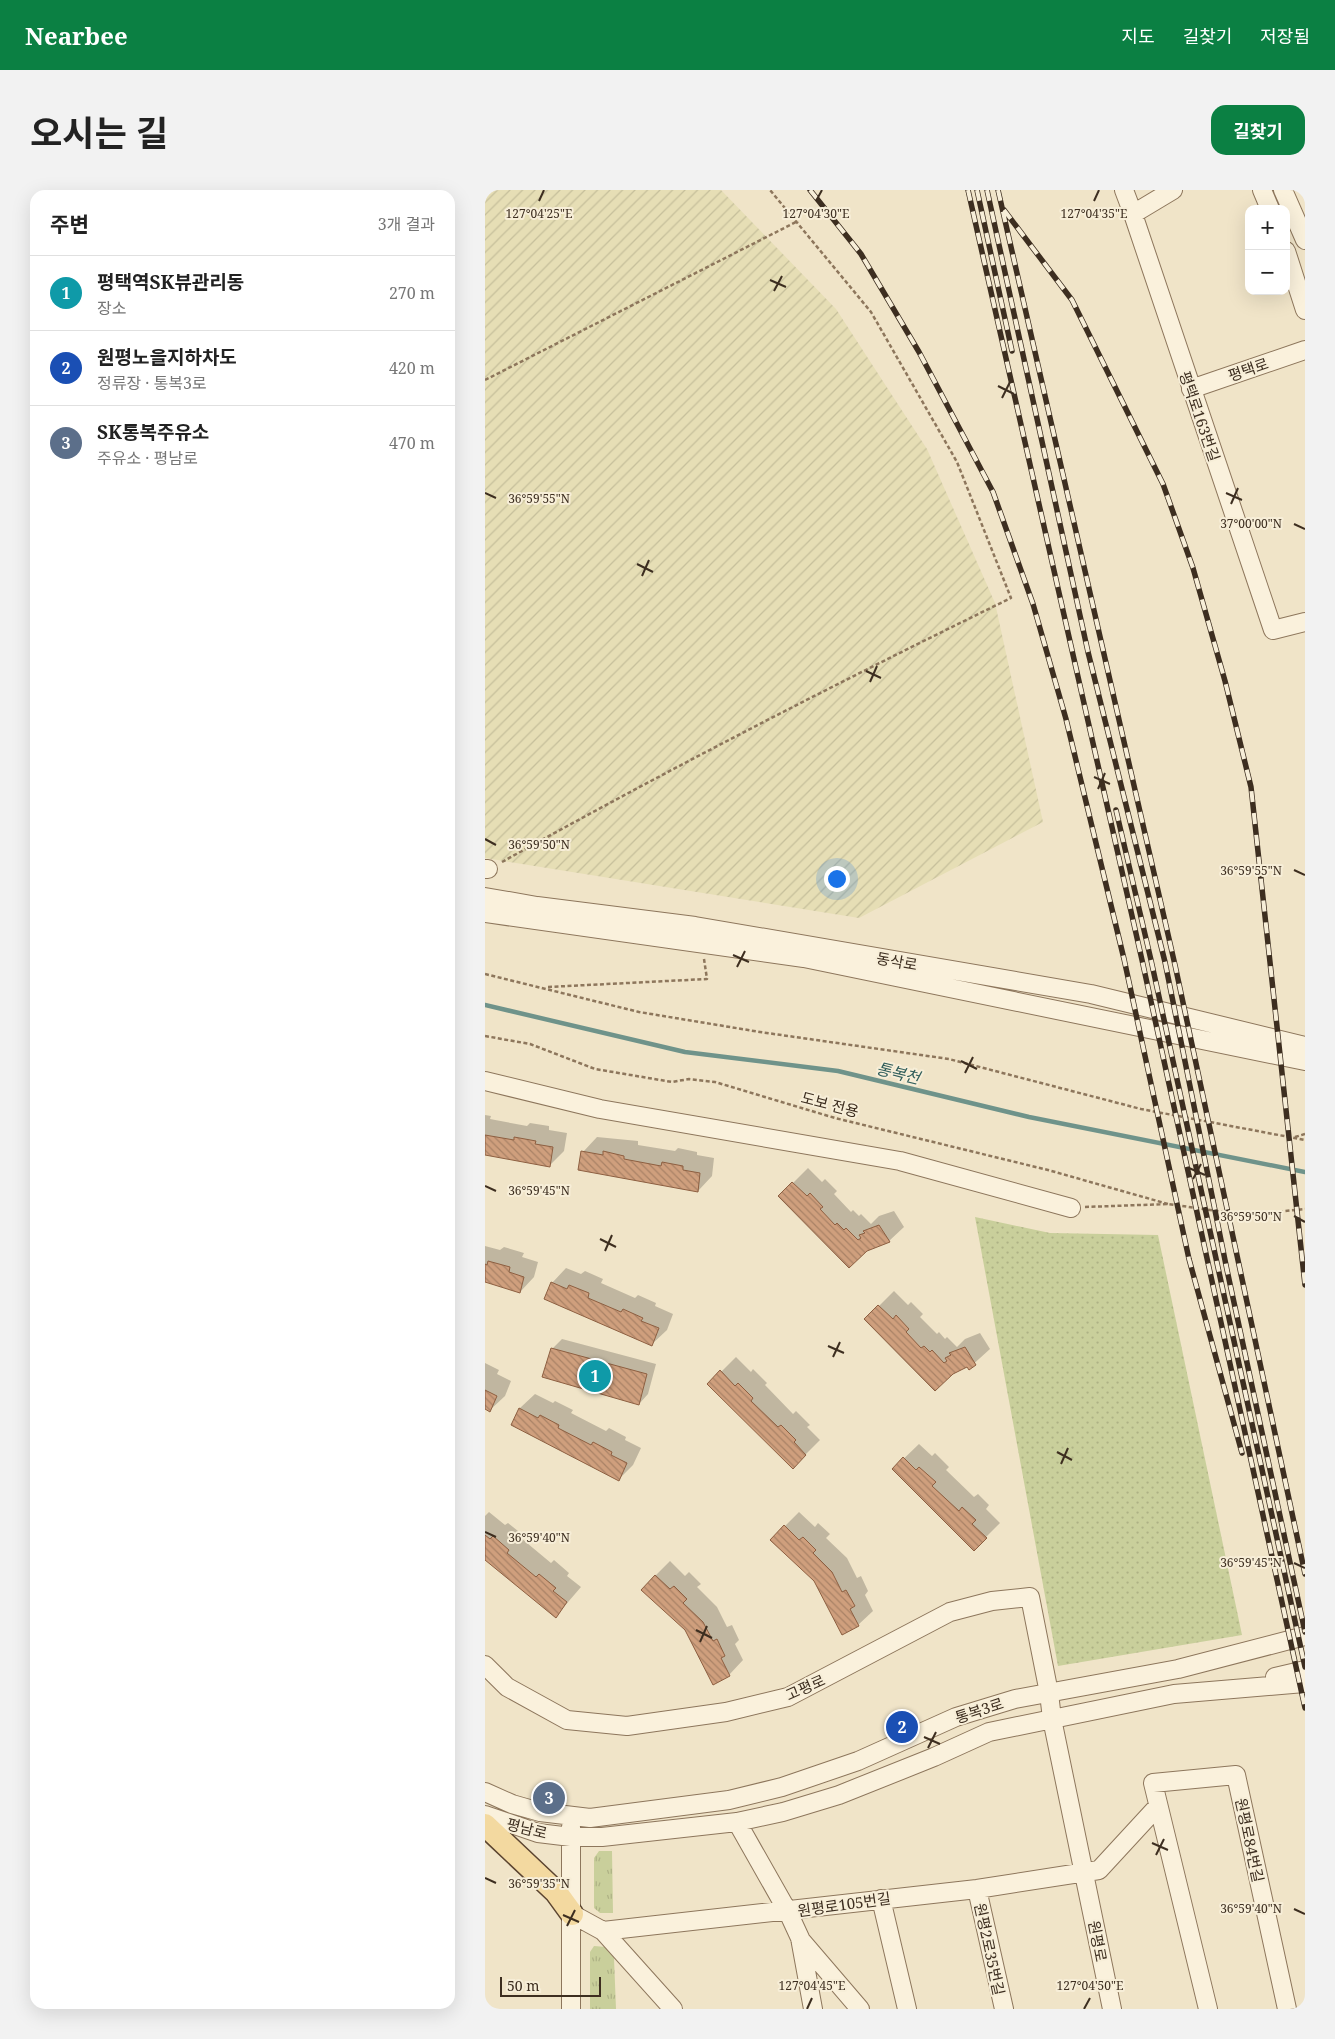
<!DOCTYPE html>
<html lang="ko">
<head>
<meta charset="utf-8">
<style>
	:root { --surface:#fff; --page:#f2f2f2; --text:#222; --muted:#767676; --line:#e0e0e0; --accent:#0b8043 }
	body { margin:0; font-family:"Noto Serif","Noto Sans KR",serif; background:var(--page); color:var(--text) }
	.controls { position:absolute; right:15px; top:15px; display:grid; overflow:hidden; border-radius:10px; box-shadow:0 5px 20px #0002 }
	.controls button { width:45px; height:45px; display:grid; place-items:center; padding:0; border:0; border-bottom:1px solid var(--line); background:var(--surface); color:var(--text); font:25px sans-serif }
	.scale { position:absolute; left:15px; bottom:12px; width:101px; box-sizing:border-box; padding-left:5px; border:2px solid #3d2e20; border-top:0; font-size:14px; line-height:18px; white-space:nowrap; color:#3d2e20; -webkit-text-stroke:4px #f7eed8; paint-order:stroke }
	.you { position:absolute; left:351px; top:688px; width:18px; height:18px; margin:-12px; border:4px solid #fff; border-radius:50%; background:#1a73e8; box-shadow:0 0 0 8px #1a73e833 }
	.badge { display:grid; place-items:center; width:32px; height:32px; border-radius:50%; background:var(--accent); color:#fff; font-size:16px; font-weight:700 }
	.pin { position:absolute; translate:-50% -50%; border:2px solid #fff; box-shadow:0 1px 5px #0006 }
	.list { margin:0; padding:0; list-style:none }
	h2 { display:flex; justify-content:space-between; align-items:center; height:65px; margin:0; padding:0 20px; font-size:21px }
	h2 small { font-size:16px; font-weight:400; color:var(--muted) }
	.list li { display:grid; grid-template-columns:32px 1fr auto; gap:15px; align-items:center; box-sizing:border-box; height:75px; padding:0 20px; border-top:1px solid var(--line) }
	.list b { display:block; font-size:19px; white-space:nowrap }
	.list p { margin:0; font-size:16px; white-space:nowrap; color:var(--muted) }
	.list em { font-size:16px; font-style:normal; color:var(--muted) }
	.map { position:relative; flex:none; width:820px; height:1819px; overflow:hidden; border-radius:15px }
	header { display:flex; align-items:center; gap:30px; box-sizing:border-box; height:70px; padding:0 25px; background:var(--accent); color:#fff }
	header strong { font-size:24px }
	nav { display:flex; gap:28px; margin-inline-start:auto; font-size:18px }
	.intro { display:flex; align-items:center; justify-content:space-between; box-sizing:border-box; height:120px; padding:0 30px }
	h1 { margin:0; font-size:35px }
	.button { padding:12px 22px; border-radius:15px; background:var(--accent); color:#fff; font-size:18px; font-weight:700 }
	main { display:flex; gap:30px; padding:0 30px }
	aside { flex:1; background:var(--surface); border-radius:15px; box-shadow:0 5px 20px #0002 }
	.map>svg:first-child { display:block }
	.farmland { fill:url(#farmland-furrows) }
	.grass { fill:url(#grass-tufts) }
	.park { fill:url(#park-dots) }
	.shadow { fill:#0003 }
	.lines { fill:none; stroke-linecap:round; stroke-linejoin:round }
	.stream { stroke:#6f938a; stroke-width:4.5 }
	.building { fill:url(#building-back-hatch); stroke:#8d5f41 }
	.minor-casing { stroke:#8d765c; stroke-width:20 }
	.major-casing { stroke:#5b4430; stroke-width:25 }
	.path { stroke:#8d765c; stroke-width:2.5; stroke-dasharray:4 2.5; stroke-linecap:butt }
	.minor { stroke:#faf1dc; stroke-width:18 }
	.major { stroke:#f3d9a0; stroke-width:22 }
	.rail-casing { stroke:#3d2e20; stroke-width:5.5 }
	.rail { stroke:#f7eed8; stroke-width:4; stroke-dasharray:11; stroke-linecap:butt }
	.ticks { fill:none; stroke:#3d2e20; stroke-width:2 }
	.labels { text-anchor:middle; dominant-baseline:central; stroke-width:4; stroke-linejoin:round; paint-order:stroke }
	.street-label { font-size:15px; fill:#3d2e20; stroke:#f7eed8 }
	.water-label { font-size:16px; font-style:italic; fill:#2f5d5a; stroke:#f7eed8 }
	.ticks-label { font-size:12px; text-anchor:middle; fill:#3d2e20; stroke:#f7eed8; stroke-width:4; stroke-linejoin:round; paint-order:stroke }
</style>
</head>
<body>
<header>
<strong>Nearbee</strong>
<nav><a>지도</a><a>길찾기</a><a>저장됨</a></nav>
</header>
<div class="intro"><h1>오시는 길</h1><a class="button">길찾기</a></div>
<main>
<aside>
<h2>주변<small>3개 결과</small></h2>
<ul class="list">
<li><span class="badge" style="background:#0f9aa8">1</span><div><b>평택역SK뷰관리동</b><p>장소</p></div><em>270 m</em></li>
<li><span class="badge" style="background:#1a4fb4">2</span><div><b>원평노을지하차도</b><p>정류장 · 통복3로</p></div><em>420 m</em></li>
<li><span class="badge" style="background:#5c6f8a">3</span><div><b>SK통복주유소</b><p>주유소 · 평남로</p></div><em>470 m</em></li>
</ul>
</aside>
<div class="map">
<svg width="820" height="1819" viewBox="0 0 820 1819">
	<defs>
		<pattern id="farmland-furrows" width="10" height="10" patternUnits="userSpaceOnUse" patternTransform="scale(1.25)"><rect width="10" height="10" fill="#e6deb5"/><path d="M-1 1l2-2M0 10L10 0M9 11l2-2" fill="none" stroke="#c6bf9b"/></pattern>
		<pattern id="grass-tufts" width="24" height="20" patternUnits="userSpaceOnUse" patternTransform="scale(1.25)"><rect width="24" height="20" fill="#c9cf9b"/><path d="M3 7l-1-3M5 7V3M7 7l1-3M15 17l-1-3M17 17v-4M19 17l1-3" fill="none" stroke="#aeb285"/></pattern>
		<pattern id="park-dots" width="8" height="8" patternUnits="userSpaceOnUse" patternTransform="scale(1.25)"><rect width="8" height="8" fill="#c9cf9b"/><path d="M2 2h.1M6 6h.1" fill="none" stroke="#aeb285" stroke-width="1.8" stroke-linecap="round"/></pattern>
		<pattern id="building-back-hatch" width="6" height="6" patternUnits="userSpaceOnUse" patternTransform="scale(1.25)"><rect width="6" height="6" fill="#cf9f7d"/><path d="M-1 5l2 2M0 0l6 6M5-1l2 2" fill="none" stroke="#a98266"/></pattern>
	</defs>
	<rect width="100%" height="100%" fill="#f0e4c8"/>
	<path class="farmland" d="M 0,0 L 236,0 L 351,119 L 442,259 L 510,413 L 558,632 L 374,728 L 0,668 Z"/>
	<path class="grass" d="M 114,1661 L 127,1661 L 128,1723 L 115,1723 L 109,1718 L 109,1668 Z
		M 109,1756 L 121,1757 L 129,1768 L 131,1819 L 105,1819 L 105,1762 Z"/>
	<path class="park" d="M 490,1027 L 565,1043 L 673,1045 L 757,1445 L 573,1476 Z"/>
	<path class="shadow" d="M 0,925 L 6,926 L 5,929 L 42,936 L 45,933 L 64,936 L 64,940 L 82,943 L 79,961 L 65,975 L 0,963 Z
		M 112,947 L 153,951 L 153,955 L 190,961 L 193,958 L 212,962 L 212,965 L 229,968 L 227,986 L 213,1001 L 98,962 Z
		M 323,978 L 337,992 L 340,989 L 352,1001 L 349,1004 L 366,1022 L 368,1020 L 374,1026 L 376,1024 L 386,1034 L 394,1026 L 409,1021 L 419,1037 L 404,1051 L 381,1060 L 295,1006 Z
		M 0,1056 L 15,1060 L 19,1057 L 39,1063 L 37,1067 L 53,1072 L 49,1087 L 35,1102 L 0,1091 Z
		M 81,1078 L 96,1084 L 100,1081 L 118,1089 L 116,1093 L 150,1108 L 153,1105 L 171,1113 L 170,1116 L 188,1124 L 182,1140 L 167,1154 L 67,1093 Z
		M 409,1101 L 423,1115 L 426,1112 L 438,1124 L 435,1127 L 452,1144 L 454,1142 L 460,1149 L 462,1147 L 472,1157 L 480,1149 L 495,1143 L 505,1159 L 484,1178 L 483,1175 L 467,1183 L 381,1129 Z
		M 77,1149 L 171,1174 L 163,1204 L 154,1214 L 67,1159 Z
		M 251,1167 L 266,1182 L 268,1179 L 282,1193 L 280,1195 L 308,1224 L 311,1221 L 325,1235 L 322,1237 L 335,1250 L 308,1277 L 224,1194 Z
		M 0,1173 L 14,1180 L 12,1184 L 26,1191 L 20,1206 L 5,1220 L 0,1218 Z
		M 50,1204 L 68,1213 L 70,1211 L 88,1220 L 86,1223 L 121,1241 L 124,1238 L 141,1247 L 140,1250 L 156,1258 L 148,1275 L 134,1289 L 27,1234 L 35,1218 Z
		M 434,1254 L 447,1266 L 450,1263 L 464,1277 L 461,1280 L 489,1307 L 493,1304 L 504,1315 L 501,1319 L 515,1333 L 489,1359 L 408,1279 Z
		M 4,1322 L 20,1335 L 23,1333 L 38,1345 L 36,1348 L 66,1373 L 69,1370 L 84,1383 L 82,1386 L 96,1397 L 71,1426 L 0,1368 L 0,1326 Z
		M 314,1322 L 330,1337 L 333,1333 L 345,1344 L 341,1348 L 362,1368 L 372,1388 L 376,1386 L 383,1401 L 380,1405 L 388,1421 L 373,1435 L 300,1336 Z
		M 185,1371 L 200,1386 L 204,1382 L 216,1394 L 212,1397 L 232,1417 L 242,1437 L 247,1435 L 254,1450 L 250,1454 L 258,1470 L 244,1485 L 201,1440 L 170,1386 Z"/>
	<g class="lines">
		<path class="stream" d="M 0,815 L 200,862 L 353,881 L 544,927 L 820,982"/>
	</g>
	<path class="building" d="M 0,945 L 29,950 L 29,947 L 51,951 L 50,954 L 68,957 L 65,977 L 0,965 Z
		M 96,961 L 118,965 L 118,961 L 139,966 L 139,969 L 176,976 L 177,972 L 198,976 L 198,980 L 215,983 L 213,1002 L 93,980 Z
		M 307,992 L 322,1006 L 325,1003 L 338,1017 L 335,1019 L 350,1035 L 352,1033 L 359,1040 L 361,1038 L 373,1050 L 376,1048 L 374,1045 L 380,1043 L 378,1041 L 394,1035 L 405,1052 L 382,1061 L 364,1078 L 293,1006 Z
		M 3,1071 L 25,1077 L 24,1082 L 39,1087 L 35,1103 L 0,1092 L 0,1074 L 2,1075 Z
		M 66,1092 L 82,1099 L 84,1095 L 104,1103 L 103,1108 L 136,1122 L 138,1119 L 158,1128 L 156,1131 L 174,1138 L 167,1156 L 59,1109 Z
		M 393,1115 L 408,1129 L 411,1125 L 424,1139 L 421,1142 L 436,1158 L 439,1156 L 445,1162 L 447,1160 L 459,1173 L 462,1171 L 460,1168 L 466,1165 L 464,1163 L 480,1157 L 491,1175 L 484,1180 L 482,1177 L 468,1184 L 450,1201 L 379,1129 Z
		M 66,1158 L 162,1184 L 154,1215 L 57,1187 Z
		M 235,1180 L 250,1196 L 253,1193 L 268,1208 L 266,1211 L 293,1237 L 296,1235 L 311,1250 L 309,1252 L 321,1265 L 308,1279 L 222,1194 Z
		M 0,1200 L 12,1206 L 5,1222 L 0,1219 Z
		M 34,1218 L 53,1228 L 55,1225 L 74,1235 L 73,1238 L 106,1255 L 108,1252 L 127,1262 L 126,1265 L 142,1273 L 134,1291 L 26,1235 Z
		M 418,1267 L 431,1280 L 434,1277 L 451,1292 L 447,1296 L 474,1321 L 477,1317 L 491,1330 L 487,1334 L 502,1348 L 489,1361 L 407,1279 Z
		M 299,1335 L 314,1350 L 318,1347 L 331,1360 L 328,1363 L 347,1382 L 357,1402 L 361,1400 L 370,1416 L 365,1419 L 374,1436 L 357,1445 L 329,1391 L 285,1350 Z
		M 0,1345 L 5,1349 L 8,1346 L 24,1360 L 22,1363 L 51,1387 L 54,1384 L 71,1398 L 68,1401 L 82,1412 L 71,1428 L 0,1370 Z
		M 170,1385 L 185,1399 L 189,1396 L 202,1409 L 198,1413 L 218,1432 L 228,1451 L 232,1449 L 240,1466 L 236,1468 L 245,1486 L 228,1495 L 200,1440 L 156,1400 Z"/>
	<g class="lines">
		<defs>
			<path id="minor" d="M 639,0 L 648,24
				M 688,0 L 648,24 L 788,440 L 820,432
				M 777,0 L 785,19
				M 798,0 L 820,50
				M 801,61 L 820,120
				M 706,199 L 820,160
				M 0,679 L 3,679
				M 0,707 L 52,716 L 210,736 L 606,804 L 820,856
				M 0,723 L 319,768 L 820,871
				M 0,891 L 115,919 L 415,971 L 586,1018
				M 0,1475 L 22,1497 L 82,1530 L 142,1536 L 241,1522 L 303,1507 L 465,1422 L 507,1411 L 545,1407 L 564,1503 L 567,1529 L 627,1819
				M 790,1487 L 820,1480
				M 0,1602 L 27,1614 L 55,1622 L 105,1628 L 244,1610 L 297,1597 L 373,1571 L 471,1527 L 530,1509 L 693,1479 L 820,1446
				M 0,1625 L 53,1643 L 86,1647 L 117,1647 L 252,1632 L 298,1622 L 354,1605 L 449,1567 L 504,1542 L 689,1504 L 820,1493
				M 252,1632 L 303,1722 L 315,1748 L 328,1819
				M 86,1637 L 86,1819
				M 492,1699 L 519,1819
				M 396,1709 L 422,1819
				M 87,1724 L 118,1741 L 188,1819
				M 118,1741 L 492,1699 L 614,1680 L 673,1616
				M 315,1749 L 375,1819
				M 723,1819 L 668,1593 L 751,1585 L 802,1819"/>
			<path id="major" d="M 0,1635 L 71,1702 L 87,1724"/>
		</defs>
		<use href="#minor" class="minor-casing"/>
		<use href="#major" class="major-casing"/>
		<path class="path" d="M 0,190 L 313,31
			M 17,672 C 184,579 354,492 526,408 L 472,272 L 386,122 L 285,0
			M 0,784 L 154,822 L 275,842 L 464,869 L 656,919 L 820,950
			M 63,797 L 222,789 L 219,769
			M 0,846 L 45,854 L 110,879 L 187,892 L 204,889 L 230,892 L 350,928 L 563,980 L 683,1014
			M 810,947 L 820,944
			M 600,1017 L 683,1014 L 761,1025 L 820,1019"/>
		<use href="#minor" class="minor"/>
		<use href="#major" class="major"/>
		<defs>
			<path id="rail" d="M 325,0 L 376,64 L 434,162 L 508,302 L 548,414 L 581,529 L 639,769 L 704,1069 L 757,1263
				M 483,0 L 657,770 L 820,1518
				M 492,0 L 527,161
				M 502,0 L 603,462 L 680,772 L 742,1080 L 820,1442
				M 513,0 L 690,775 L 820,1384
				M 519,20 L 587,110 L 678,294 L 708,378 L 740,491 L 766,597 L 820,1095
				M 631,620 L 666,770 L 820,1477"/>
		</defs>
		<use href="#rail" class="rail-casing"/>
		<use href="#rail" class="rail"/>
	</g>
	<path class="ticks" d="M 54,11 L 59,0M 331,11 L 337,0M 609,11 L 614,0M 285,90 L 301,97M 289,101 L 297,86M 513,196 L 529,204M 517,208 L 525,192M 0,303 L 11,308M 741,303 L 757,310M 746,314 L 753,298M 809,334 L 820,339M 152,374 L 168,382M 157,386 L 164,370M 381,481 L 396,488M 385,492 L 392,476M 609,587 L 625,594M 613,599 L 620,583M 0,649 L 11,655M 809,680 L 820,685M 248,765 L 264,772M 252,777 L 260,761M 476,871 L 492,879M 480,883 L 488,867M 704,978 L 720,985M 708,989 L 716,974M 0,996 L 11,1001M 809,1026 L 820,1032M 115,1049 L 131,1057M 120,1061 L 127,1045M 343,1156 L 359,1163M 348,1167 L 355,1152M 572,1262 L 587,1270M 576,1274 L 583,1258M 0,1342 L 11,1347M 809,1373 L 820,1378M 211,1440 L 227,1448M 215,1452 L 222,1436M 439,1547 L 455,1554M 443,1558 L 451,1542M 667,1653 L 683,1660M 671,1665 L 679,1649M 0,1688 L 11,1693M 809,1719 L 820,1724M 78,1725 L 94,1732M 82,1736 L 90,1720M 322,1819 L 327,1808M 599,1819 L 605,1808"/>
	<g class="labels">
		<g class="street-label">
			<text transform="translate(763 179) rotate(-19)">평택로</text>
			<text transform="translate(715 226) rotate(71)">평택로163번길</text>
			<text transform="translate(412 771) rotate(10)">동삭로</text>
			<text transform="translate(345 914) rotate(15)">도보 전용</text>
			<text transform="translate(320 1497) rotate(-24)">고평로</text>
			<text transform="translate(494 1520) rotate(-18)">통복3로</text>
			<text transform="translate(42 1638) rotate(14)">평남로</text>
			<text transform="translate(765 1650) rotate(78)">원평로84번길</text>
			<text transform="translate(359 1714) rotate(-8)">원평로105번길</text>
			<text transform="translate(613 1751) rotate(79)">원평로</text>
			<text transform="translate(505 1759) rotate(78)">원평2로35번길</text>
		</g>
		<g class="water-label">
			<text transform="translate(413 883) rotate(14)">통복천</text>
		</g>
	</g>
	<g class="ticks-label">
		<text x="54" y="28">127°04'25"E</text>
		<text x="331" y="28">127°04'30"E</text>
		<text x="609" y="28">127°04'35"E</text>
		<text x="54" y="313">36°59'55"N</text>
		<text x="766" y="338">37°00'00"N</text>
		<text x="54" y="659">36°59'50"N</text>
		<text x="766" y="685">36°59'55"N</text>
		<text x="54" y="1005">36°59'45"N</text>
		<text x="766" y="1031">36°59'50"N</text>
		<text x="54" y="1352">36°59'40"N</text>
		<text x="766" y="1377">36°59'45"N</text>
		<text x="54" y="1698">36°59'35"N</text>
		<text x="766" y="1723">36°59'40"N</text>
		<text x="327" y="1800">127°04'45"E</text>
		<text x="605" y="1800">127°04'50"E</text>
	</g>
</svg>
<div class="controls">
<button>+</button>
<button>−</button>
</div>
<div class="scale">50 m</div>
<div class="you"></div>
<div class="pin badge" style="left:110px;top:1186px;background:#0f9aa8">1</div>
<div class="pin badge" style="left:417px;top:1537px;background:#1a4fb4">2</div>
<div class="pin badge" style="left:64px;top:1608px;background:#5c6f8a">3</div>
</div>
</main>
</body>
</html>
